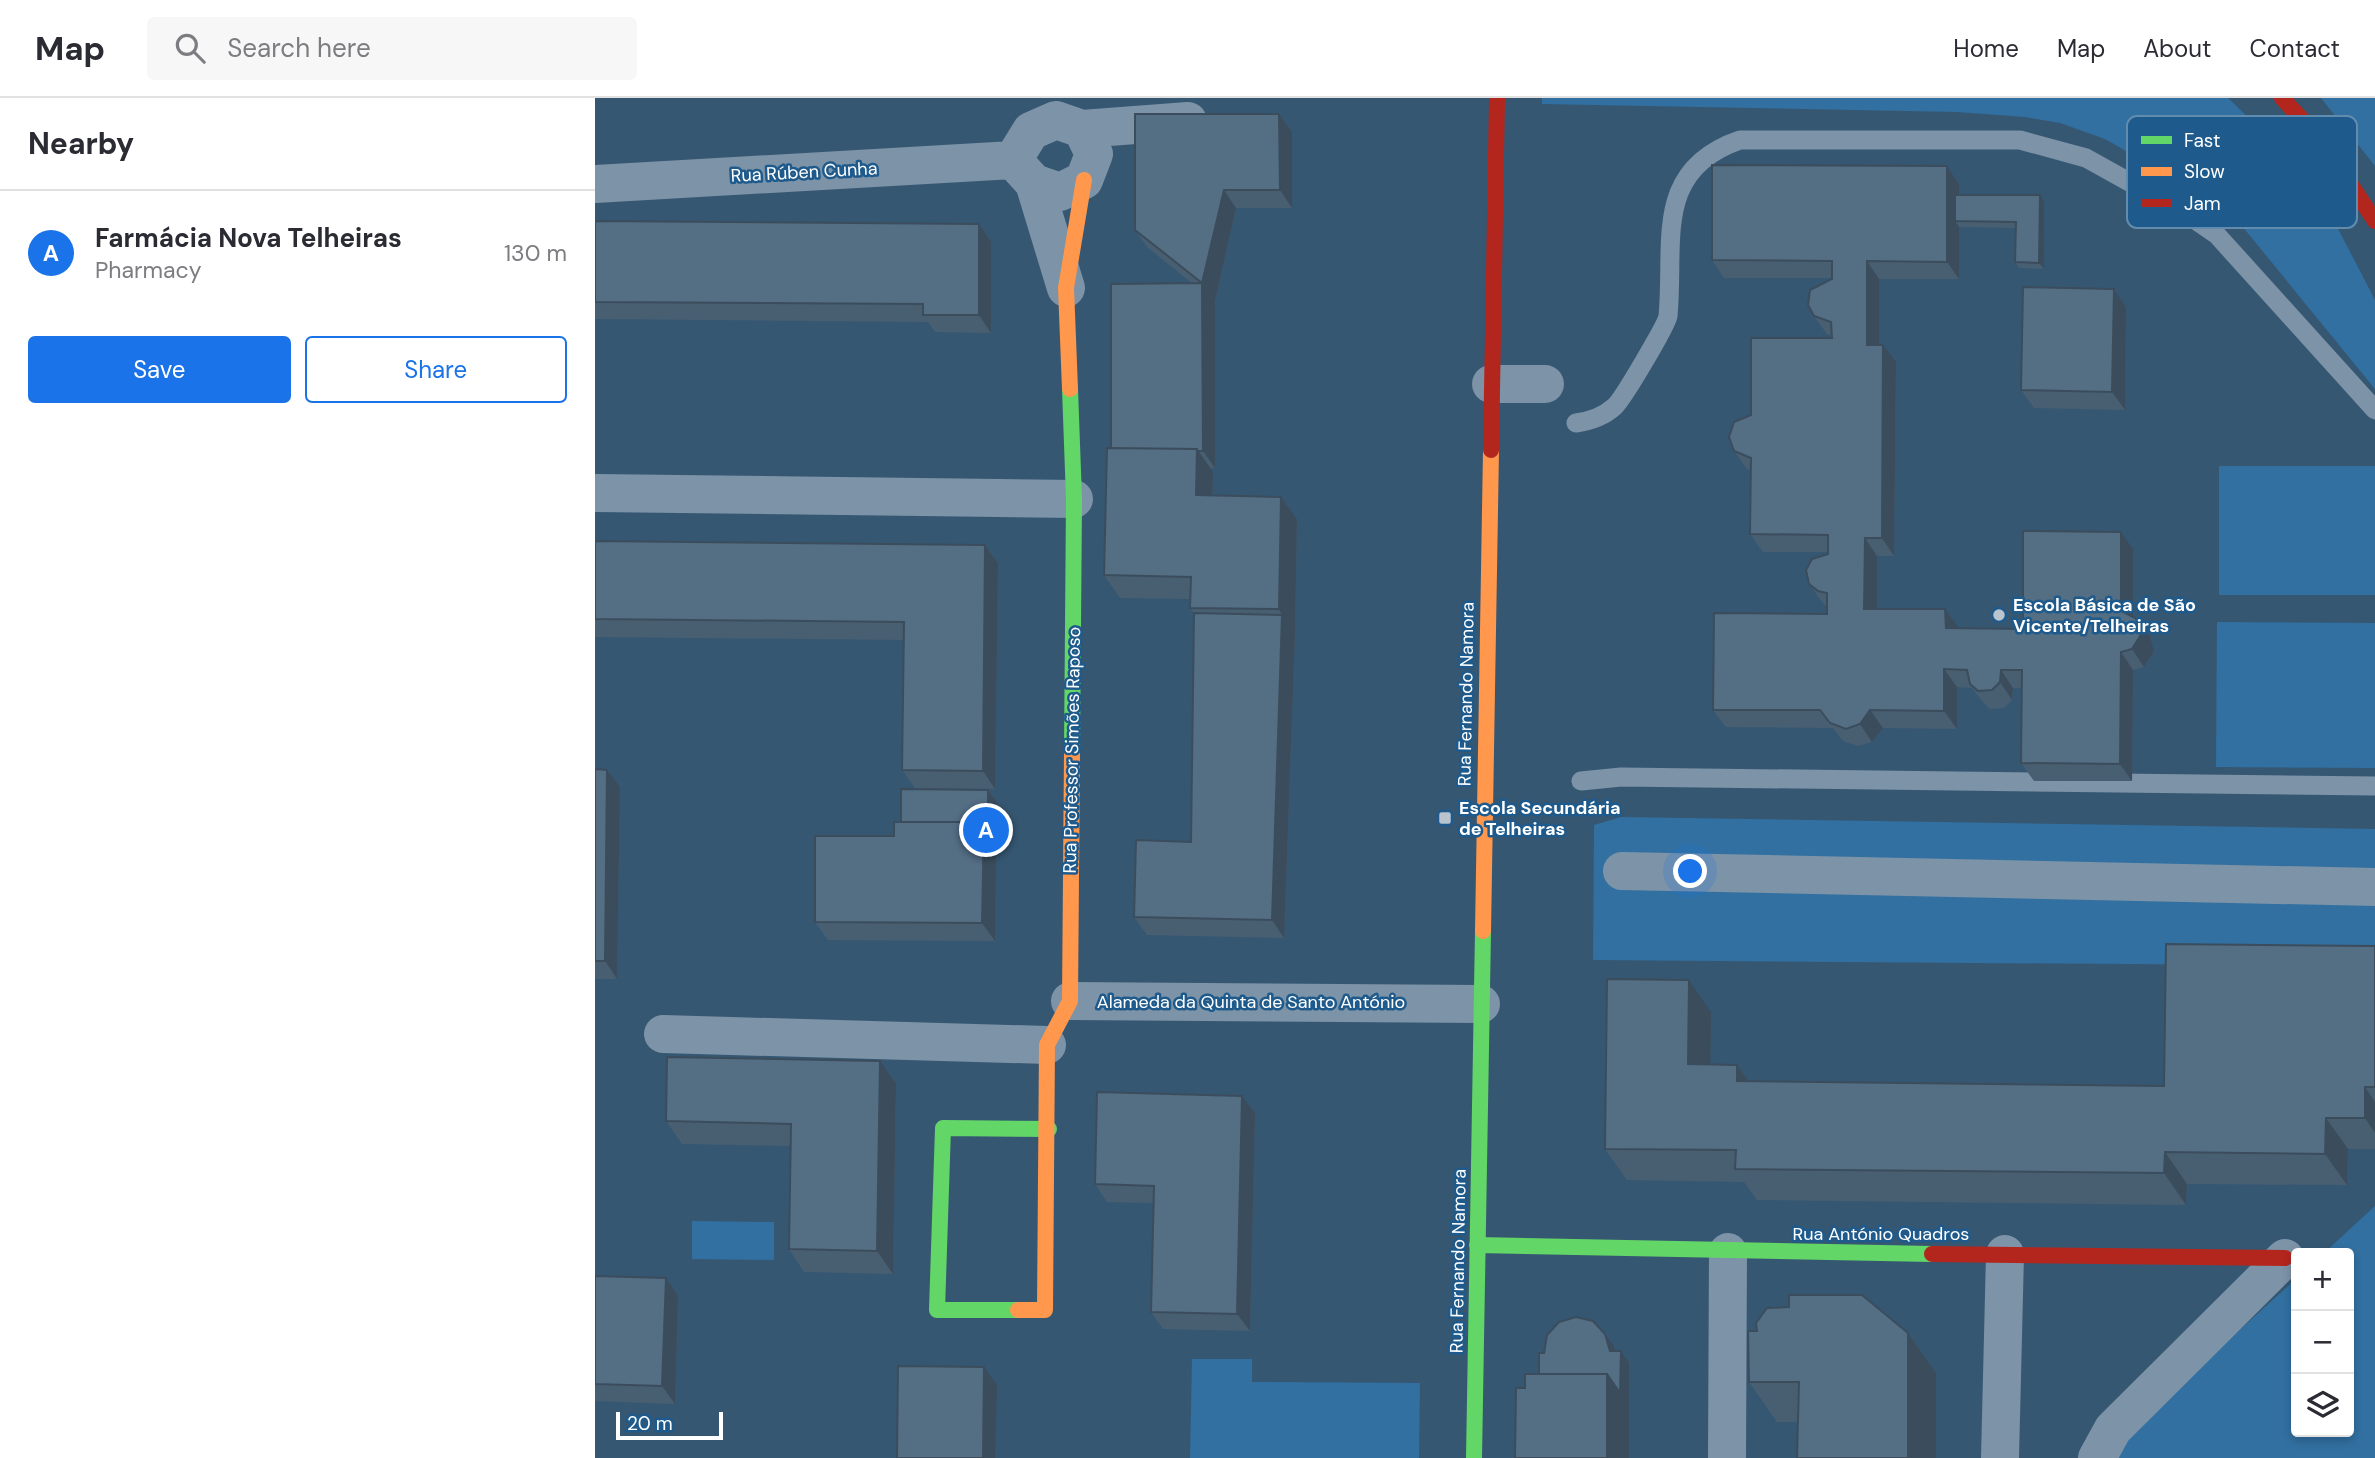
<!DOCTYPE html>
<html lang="en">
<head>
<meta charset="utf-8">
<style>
	:root { --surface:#fff; --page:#f7f7f7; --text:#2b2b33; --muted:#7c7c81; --line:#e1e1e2; --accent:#1a73e8 }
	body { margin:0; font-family:"DM Sans",sans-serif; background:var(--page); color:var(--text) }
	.controls { position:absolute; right:21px; bottom:21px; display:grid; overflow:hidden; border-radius:7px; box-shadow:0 4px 10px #0003 }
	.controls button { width:63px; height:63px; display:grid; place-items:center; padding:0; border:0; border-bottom:2px solid var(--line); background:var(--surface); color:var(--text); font:35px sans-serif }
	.scale { position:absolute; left:21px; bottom:18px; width:107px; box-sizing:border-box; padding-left:7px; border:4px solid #fff; border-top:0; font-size:19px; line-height:24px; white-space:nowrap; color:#fff; -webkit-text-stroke:5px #1e5a8b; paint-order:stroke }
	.you { position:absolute; left:1096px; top:774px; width:24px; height:24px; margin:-18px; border:5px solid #fff; border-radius:50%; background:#1a73e8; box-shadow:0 0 0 10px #1a73e833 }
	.badge { display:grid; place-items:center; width:46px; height:46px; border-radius:50%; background:var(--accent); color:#fff; font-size:23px; font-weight:700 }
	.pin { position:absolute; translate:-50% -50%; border:4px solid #fff; box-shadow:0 2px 7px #0006 }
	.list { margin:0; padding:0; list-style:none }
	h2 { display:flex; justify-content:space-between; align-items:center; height:91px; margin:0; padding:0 28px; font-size:30px }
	h2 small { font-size:23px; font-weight:400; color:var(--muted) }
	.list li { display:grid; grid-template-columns:46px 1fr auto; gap:21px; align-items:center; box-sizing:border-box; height:126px; padding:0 28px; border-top:2px solid var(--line) }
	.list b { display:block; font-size:26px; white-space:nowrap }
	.list p { margin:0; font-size:23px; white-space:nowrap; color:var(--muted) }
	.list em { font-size:23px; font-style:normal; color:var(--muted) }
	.actions { display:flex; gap:14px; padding:21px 28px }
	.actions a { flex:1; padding:16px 0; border:2px solid var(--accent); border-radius:7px; text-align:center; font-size:24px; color:var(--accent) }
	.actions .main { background:var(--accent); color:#fff }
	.icon { flex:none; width:38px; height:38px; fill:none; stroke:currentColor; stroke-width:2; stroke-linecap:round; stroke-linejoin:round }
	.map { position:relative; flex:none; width:1780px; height:1360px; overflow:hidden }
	header { display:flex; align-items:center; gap:42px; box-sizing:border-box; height:98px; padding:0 35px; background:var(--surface); border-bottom:2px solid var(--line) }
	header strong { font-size:33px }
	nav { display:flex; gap:38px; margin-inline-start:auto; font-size:24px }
	.search { width:490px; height:63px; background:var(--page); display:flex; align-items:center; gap:18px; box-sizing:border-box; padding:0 24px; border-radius:7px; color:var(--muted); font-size:26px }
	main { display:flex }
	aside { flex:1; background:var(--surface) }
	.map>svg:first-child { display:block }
	.green { fill:#3270a1 }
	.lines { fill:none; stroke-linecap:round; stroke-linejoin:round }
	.lane { stroke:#7d93a7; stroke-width:19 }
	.street { stroke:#7d93a7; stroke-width:38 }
	.fast { stroke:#63d668; stroke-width:16 }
	.slow { stroke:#ff974d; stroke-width:16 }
	.jam { stroke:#b3261e; stroke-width:16 }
	.wall { fill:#485f72 }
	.shaded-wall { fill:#3b4d5c }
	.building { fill:#546e84; stroke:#3b4d5c; stroke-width:2 }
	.poi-dot { fill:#b9c4ce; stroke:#1e5a8b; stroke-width:2.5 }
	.labels { text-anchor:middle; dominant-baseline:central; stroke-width:5; stroke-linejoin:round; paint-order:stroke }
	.street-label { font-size:18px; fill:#fff; stroke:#1e5a8b }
	.poi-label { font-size:18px; font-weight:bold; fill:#fff; stroke:#1e5a8b; text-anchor:start }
	.key { fill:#1e5a8b; stroke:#628cae; stroke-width:2 }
	.key-label { font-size:19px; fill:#fff }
</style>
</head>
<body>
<header>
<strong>Map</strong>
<div class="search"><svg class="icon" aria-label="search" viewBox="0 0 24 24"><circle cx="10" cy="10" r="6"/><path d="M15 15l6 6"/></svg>Search here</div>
<nav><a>Home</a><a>Map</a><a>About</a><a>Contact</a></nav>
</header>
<main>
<aside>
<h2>Nearby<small></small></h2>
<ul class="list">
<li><span class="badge">A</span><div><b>Farmácia Nova Telheiras</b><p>Pharmacy</p></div><em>130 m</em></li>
</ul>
<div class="actions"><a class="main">Save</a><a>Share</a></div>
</aside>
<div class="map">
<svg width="1780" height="1360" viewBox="0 0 1780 1360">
	<rect width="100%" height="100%" fill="#365772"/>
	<path class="green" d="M 947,0 L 1633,0 L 1687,52 L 1716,87 L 1738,121 L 1780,202 L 1780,291 L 1634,112 L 1510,41 L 1465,25 L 1430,19 L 1362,14 L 947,6 Z
		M 1726,0 L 1780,0 L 1780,68 Z
		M 1624,368 L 1780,368 L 1780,497 L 1624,497 Z
		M 1622,524 L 1780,525 L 1780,670 L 1621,669 Z
		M 1026,719 L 1780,731 L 1780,868 L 998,862 L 999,727 Z
		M 1780,1108 L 1780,1360 L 1520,1360 L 1538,1328 L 1701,1181 L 1701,1334 L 1754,1334 L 1754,1155 L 1729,1155 Z
		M 97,1123 L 179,1124 L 179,1162 L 97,1161 Z
		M 597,1261 L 657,1261 L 657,1284 L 825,1285 L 824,1360 L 595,1360 Z"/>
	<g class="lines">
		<path class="lane" d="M 981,325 C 995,323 1008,319 1019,309 C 1027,303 1072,226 1073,218 C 1080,145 1057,72 1145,42 L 1425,42 L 1491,60 L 1590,115 L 1622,137 L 1780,312
			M 986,683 L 1026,679 L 1780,688"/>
		<path class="street" d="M 461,22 L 487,31 L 499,56 L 489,82 L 465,94 L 439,85 L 418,62 L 436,33 Z
			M 487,31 L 593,23
			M 439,85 L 471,190
			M 0,86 L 418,62
			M 896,286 L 950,286
			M 0,395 L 479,401
			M 1027,773 L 1780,789
			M 475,903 L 886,906
			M 68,936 L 452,947
			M 1132,1360 L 1133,1154
			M 1405,1360 L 1410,1156
			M 1502,1360 L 1518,1331 L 1690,1160"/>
		<path class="fast" d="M 475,291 L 479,401 L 477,655
			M 882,1147 L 1337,1156
			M 423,1212 L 342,1212 L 348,1030 L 454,1031
			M 879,1360 L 888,833"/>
		<path class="slow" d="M 475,291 L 471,190 L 489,82
			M 888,833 L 896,352
			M 423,1212 L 450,1212 L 452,947 L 475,903 L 477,655"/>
		<path class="jam" d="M 1687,0 L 1727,43 L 1780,123
			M 896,352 L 902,0
			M 1337,1156 L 1690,1160"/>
	</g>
	<path class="wall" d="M 684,16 L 697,34 L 697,110 L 641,110 L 620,203 L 620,370 L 615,370 L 618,374 L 618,397 L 686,399 L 702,421 L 700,534 L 689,840 L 552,837 L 539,819 L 596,744 L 599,515 L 595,510 L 595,501 L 525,500 L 509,477 L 516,350 L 597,185 L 553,150 L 540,132 Z
		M 1352,68 L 1364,86 L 1364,97 L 1445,97 L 1449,103 L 1449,171 L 1424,170 L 1420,164 L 1421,130 L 1364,129 L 1364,181 L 1284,181 L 1284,247 L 1301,264 L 1299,458 L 1282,458 L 1282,511 L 1363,529 L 1363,530 L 1428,531 L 1538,451 L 1538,519 L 1555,539 L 1559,553 L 1549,569 L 1538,572 L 1537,683 L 1439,683 L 1426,665 L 1427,590 L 1418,590 L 1417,602 L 1409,610 L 1395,611 L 1387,603 L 1377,590 L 1362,589 L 1362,631 L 1288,630 L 1277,644 L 1263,648 L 1248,643 L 1238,630 L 1131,629 L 1118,612 L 1232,516 L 1232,509 L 1227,504 L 1214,486 L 1233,454 L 1168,454 L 1155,436 L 1156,372 L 1152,371 L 1139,353 L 1156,317 L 1237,240 L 1237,238 L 1232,236 L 1219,218 L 1237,180 L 1129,180 L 1117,162 Z
		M 0,123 L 396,144 L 396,235 L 340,234 L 333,224 L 0,221 Z
		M 1519,191 L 1531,209 L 1530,312 L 1439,310 L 1426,292 Z
		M 0,443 L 390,447 L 403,465 L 400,691 L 320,690 L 307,672 L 309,542 L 0,539 Z
		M 0,671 L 25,689 L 22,881 L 0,881 Z
		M 402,704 L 400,843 L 233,842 L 220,824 L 299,738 L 306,724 Z
		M 1780,848 L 1780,1051 L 1753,1051 L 1752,1087 L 1592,1086 L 1591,1107 L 1162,1102 L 1149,1084 L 1032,1082 L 1010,1051 L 1116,914 L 1115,966 L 1154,984 L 1569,988 Z
		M 301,986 L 298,1176 L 209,1174 L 194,1151 L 195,1048 L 87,1046 L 71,1023 Z
		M 647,998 L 660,1015 L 655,1233 L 568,1231 L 556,1214 L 558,1105 L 512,1104 L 500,1086 Z
		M 0,1178 L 83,1198 L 80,1306 L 0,1303 Z
		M 1313,1235 L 1341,1275 L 1203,1324 L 1182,1324 L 1154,1284 Z"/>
	<path class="shaded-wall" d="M 684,16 L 697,34 L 697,110 L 685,92 Z
		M 1352,68 L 1364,86 L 1364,123 L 1360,123 L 1364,129 L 1364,181 L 1352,164 Z
		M 629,92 L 641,110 L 620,203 L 620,370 L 608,353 L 607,185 Z
		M 1445,97 L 1449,103 L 1449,171 L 1444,165 Z
		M 384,126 L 396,144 L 396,235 L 384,217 Z
		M 1272,163 L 1284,181 L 1284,264 L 1272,247 Z
		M 1519,191 L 1531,209 L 1530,312 L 1517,294 Z
		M 1288,247 L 1301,264 L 1299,458 L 1287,440 Z
		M 602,351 L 618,374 L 617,420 L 601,397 Z
		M 686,399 L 702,421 L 700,534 L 689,840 L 677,822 L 687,517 L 684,511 Z
		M 1526,434 L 1538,451 L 1538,531 L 1526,513 Z
		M 1270,440 L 1282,458 L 1282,528 L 1269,511 Z
		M 390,447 L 403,465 L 400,691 L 388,673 Z
		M 1350,511 L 1363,529 L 1363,548 L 1351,530 Z
		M 1542,521 L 1555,539 L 1559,553 L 1549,569 L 1537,551 Z
		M 1526,554 L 1538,572 L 1537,683 L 1525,666 Z
		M 1349,571 L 1362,589 L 1362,631 L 1349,613 Z
		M 1406,572 L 1418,590 L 1417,602 L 1405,584 Z
		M 1275,612 L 1288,630 L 1277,644 L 1265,626 Z
		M 12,672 L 25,689 L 22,881 L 10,863 Z
		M 393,692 L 402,704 L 400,843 L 387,825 L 389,724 Z
		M 1094,882 L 1116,914 L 1115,997 L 1093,966 Z
		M 285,963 L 301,986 L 298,1176 L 282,1153 Z
		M 1142,967 L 1164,998 L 1142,983 Z
		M 1770,989 L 1780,1004 L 1780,1035 L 1770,1020 Z
		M 647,998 L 660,1015 L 655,1233 L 642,1216 Z
		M 1731,1020 L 1753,1051 L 1752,1087 L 1730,1056 Z
		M 1570,1054 L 1592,1086 L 1591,1107 L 1569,1075 Z
		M 71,1180 L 83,1198 L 80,1306 L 67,1288 Z
		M 1313,1235 L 1341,1275 L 1341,1360 L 1313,1360 Z
		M 1010,1236 L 1019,1248 L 1023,1265 L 1015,1253 Z
		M 1026,1253 L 1034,1265 L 1034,1360 L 1012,1360 L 1012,1276 Z
		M 389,1269 L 402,1287 L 400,1360 L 388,1360 Z"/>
	<path class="building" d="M 540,16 L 684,16 L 685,92 L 629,92 L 607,185 L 540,132 Z
		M 1117,67 L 1352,68 L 1352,164 L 1272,163 L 1272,247 L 1288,247 L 1287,440 L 1270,440 L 1269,511 L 1350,511 L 1351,530 L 1428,531 L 1428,433 L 1526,434 L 1526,513 L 1542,521 L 1547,535 L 1537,551 L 1526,554 L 1525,666 L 1426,665 L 1427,572 L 1406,572 L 1405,584 L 1397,592 L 1383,593 L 1375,586 L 1372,572 L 1349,571 L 1349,613 L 1275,612 L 1265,626 L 1251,631 L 1235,625 L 1225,612 L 1118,612 L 1119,515 L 1232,516 L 1232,495 L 1223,493 L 1214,486 L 1211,472 L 1217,461 L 1233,456 L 1233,437 L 1155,436 L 1156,360 L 1139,353 L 1134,339 L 1139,324 L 1156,317 L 1156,240 L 1237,240 L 1236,224 L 1219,218 L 1213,207 L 1215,192 L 1237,181 L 1237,163 L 1117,162 Z
		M 1360,97 L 1445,97 L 1444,165 L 1420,164 L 1421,124 L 1360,123 Z
		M 0,123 L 384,126 L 384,217 L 328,217 L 328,206 L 0,204 Z
		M 607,185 L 608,353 L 602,353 L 602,351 L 516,350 L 516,186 Z
		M 1428,189 L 1519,191 L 1517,294 L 1426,292 Z
		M 512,350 L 602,351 L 601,397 L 686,399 L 684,511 L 595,510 L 596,479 L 509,477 Z
		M 0,443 L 390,447 L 388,673 L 307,672 L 309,524 L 0,521 Z
		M 599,515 L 687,517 L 677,822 L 539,819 L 541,742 L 596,744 Z
		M 0,671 L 12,672 L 10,863 L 0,863 Z
		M 306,691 L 393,692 L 393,730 L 389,724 L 306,724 Z
		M 299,724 L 389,724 L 387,825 L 220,824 L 220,738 L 299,738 Z
		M 1571,846 L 1780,848 L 1780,989 L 1770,989 L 1770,1020 L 1731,1020 L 1730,1056 L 1570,1054 L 1569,1075 L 1140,1071 L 1141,1052 L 1010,1051 L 1012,881 L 1094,882 L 1093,966 L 1142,967 L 1142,983 L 1569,988 Z
		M 72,959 L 285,963 L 282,1153 L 194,1151 L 196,1026 L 71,1023 Z
		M 502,994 L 647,998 L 642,1216 L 556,1214 L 559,1088 L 500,1086 Z
		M 0,1178 L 71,1180 L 67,1288 L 0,1286 Z
		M 1194,1197 L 1267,1197 L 1313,1235 L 1313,1360 L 1202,1360 L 1204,1284 L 1154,1284 L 1153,1233 L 1162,1233 L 1161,1225 L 1172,1210 L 1194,1209 Z
		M 981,1219 L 998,1223 L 1010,1236 L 1015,1253 L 1026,1253 L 1025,1295 L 1012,1276 L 944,1276 L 944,1255 L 949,1255 L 952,1237 L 964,1224 Z
		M 303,1268 L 389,1269 L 388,1360 L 302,1360 Z
		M 930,1276 L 1012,1276 L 1012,1360 L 920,1360 L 921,1290 L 930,1290 Z"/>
	<g class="poi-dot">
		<circle cx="1404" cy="517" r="7"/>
		<rect x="843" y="713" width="14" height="14" rx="3.5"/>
	</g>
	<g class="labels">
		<g class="street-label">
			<text transform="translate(209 74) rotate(-3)">Rua Rúben Cunha</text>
			<text transform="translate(871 596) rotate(-89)">Rua Fernando Namora</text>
			<text transform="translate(477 652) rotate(-89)">Rua Professor Simões Raposo</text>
			<text x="656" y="904">Alameda da Quinta de Santo António</text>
			<text x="1286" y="1136">Rua António Quadros</text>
			<text transform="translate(863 1163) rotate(-89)">Rua Fernando Namora</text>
		</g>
		<g class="poi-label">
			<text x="1418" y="507">Escola Básica de São<tspan x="1418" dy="21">Vicente/Telheiras</tspan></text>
			<text x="864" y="710">Escola Secundária<tspan x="864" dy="21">de Telheiras</tspan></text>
		</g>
	</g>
	<rect x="1532" y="18" width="230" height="112" rx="10" class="key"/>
	<rect x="1546" y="38" width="31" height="8" fill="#63d668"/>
	<rect x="1546" y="69" width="31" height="9" fill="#ff974d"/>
	<rect x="1546" y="101" width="31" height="8" fill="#b3261e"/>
	<g class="key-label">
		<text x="1589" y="49">Fast</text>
		<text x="1589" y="80">Slow</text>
		<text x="1589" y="112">Jam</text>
	</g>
</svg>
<div class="controls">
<button>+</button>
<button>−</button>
<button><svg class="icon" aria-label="layers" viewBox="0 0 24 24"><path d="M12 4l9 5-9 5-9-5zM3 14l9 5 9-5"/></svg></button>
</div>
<div class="scale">20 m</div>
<div class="you"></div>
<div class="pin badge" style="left:391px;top:732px">A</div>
</div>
</main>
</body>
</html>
